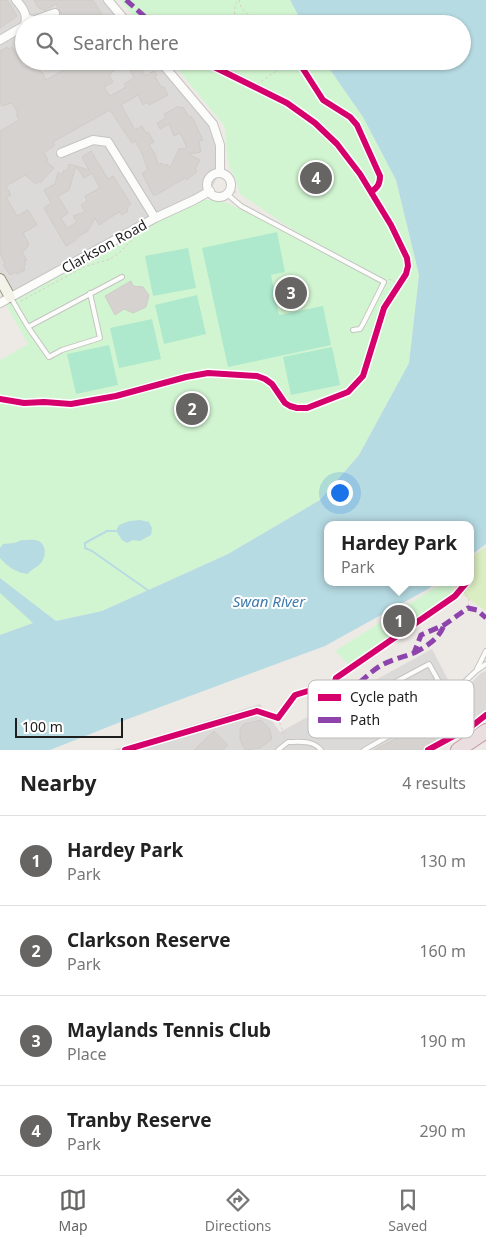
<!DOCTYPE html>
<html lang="en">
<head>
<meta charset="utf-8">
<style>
	:root { --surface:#fff; --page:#f2f2f2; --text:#222; --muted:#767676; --line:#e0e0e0; --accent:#666564 }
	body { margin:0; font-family:"Noto Sans",sans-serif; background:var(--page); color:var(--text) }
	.scale { position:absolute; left:15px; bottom:12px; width:108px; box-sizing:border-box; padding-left:5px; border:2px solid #1e1e1e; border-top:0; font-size:14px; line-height:18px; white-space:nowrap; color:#1e1e1e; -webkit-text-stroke:4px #fff; paint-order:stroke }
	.you { position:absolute; left:339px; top:492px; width:18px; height:18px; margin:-12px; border:4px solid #fff; border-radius:50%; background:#1a73e8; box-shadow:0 0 0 8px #1a73e833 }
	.badge { display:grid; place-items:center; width:32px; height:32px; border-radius:50%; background:var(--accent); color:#fff; font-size:16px; font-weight:700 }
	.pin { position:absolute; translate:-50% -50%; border:2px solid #fff; box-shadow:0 1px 5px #0006 }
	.popup { position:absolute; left:324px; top:521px; width:150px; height:65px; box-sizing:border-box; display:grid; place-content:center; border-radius:10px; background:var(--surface); filter:drop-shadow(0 1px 4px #0005); font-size:16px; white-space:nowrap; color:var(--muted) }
	.popup b { font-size:19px; color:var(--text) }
	.popup::after { content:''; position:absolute; left:50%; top:100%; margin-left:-10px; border:10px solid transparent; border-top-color:var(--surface) }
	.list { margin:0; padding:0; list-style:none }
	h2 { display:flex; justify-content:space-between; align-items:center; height:65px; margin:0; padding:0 20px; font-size:21px }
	h2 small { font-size:16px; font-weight:400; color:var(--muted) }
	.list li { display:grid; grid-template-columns:32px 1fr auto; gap:15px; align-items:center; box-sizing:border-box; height:90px; padding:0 20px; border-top:1px solid var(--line) }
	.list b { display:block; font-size:19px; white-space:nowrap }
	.list p { margin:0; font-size:16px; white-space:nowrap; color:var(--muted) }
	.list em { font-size:16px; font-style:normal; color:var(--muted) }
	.icon { flex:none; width:28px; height:28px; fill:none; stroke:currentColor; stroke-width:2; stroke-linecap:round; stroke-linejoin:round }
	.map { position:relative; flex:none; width:486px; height:750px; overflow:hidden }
	.search { position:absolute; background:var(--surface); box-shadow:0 1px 4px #0004; left:15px; right:15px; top:15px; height:55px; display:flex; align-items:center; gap:12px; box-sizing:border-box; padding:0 18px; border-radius:28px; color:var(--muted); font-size:19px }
	.sheet { height:425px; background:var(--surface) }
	nav { display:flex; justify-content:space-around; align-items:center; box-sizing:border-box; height:70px; border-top:1px solid var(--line); background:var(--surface); font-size:14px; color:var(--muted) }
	nav a { display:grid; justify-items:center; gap:2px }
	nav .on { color:var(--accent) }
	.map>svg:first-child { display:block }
	.residential { fill:#dcdad8 }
	.grass { fill:#dbedc2 }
	.park { fill:#d2f5d1 }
	.pitch { fill:#aee8cd }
	.water { fill:#b7dbe3 }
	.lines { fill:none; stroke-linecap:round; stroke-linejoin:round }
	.stream { stroke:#b7dbe3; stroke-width:2 }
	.building { fill:#d5d2cf; stroke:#d0ccc7 }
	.lane-casing { stroke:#c5c4c2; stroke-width:6 }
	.street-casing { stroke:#c5c4c2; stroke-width:10 }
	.secondary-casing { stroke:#97967e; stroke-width:12 }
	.highway-casing { stroke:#c59ba9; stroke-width:16 }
	.path { stroke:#dbcbc9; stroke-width:1; stroke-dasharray:2.5 2.5; stroke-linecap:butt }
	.lane { stroke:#fcfcfb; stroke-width:4 }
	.street { stroke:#fcfcfb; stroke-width:8 }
	.secondary { stroke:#f4f3ea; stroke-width:10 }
	.highway { stroke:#eadee0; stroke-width:14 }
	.quiet { stroke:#8e44ad; stroke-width:5; stroke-dasharray:10 5; stroke-linecap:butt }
	.cycleway-casing { stroke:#fff; stroke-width:9 }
	.cycleway { stroke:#d6006c; stroke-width:6 }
	.labels { text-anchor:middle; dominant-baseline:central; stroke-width:4; stroke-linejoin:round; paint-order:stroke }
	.street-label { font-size:14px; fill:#1e1e1e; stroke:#fff }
	.water-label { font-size:15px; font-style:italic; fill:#407bae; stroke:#fff }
	.key { fill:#fff; stroke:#bcbcbc; stroke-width:1 }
	.key-label { font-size:14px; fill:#1e1e1e }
</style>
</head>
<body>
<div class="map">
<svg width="486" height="750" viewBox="0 0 486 750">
	<rect width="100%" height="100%" fill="#edeae6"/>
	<path class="residential" d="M 0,0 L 108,0 L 128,24 L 24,24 L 24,61 L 161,61 L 213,123 L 220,173 L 210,191 L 10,297 L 0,279 Z
		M 432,649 L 457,697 L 481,673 L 486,671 L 486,710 L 460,730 L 423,750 L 112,750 L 260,704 L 280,732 Z"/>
	<path class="grass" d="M 486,546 L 486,611 L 456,590 L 454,582 L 470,582 L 470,559 Z"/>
	<path class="park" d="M 120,0 L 290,0 L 303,24 L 140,24 Z
		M 171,61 L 324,61 L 363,117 L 396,180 L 419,275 L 409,363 L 359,455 L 320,500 L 228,554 L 102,611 L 56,621 L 0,578 L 0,360 L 28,344 L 4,301 L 194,200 L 215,200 L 227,203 L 314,244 L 240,194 L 235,177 L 230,168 L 227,156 L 225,128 L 223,124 Z
		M 444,582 L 452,582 L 454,591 L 353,669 L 335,651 Z
		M 0,593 L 34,623 L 0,635 Z"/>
	<path class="pitch" d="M 277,232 L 285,272 L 271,275 L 279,315 L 323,306 L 331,345 L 228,367 L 202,248 Z
		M 188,248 L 196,288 L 153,296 L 145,256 Z
		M 197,295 L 206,334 L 164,344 L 155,305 Z
		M 152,319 L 161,359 L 119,368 L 110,328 Z
		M 109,345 L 118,385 L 76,394 L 67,354 Z
		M 332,347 L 340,385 L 291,395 L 283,357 Z"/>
	<path class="water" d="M 290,0 L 486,0 L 486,544 L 470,556 L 470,525 L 328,525 L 328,582 L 437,582 L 428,589 L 325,646 L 128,719 L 50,750 L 0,750 L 0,635 L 33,623 L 0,593 L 0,578 L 56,621 L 102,611 L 228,554 L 320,500 L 359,455 L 409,363 L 419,275 L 396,180 L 363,117 L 324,61 L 462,61 L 462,24 L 303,24 Z
		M 140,520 L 149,522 L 152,528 L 151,535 L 140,541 L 133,540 L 127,543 L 122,540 L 116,531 L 119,525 L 129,521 Z
		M 22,540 C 27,540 34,539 39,541 C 47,546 46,557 41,563 C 37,568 31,569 28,574 C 16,573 7,566 0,558 L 0,548 L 3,544 L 14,543 Z"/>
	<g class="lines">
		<path class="stream" d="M 116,531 L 107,531 L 85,543 L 85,548 L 92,551 L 149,591"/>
	</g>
	<path class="building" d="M 0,0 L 7,0 L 17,16 L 0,28 Z
		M 34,0 L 93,0 L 108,24 L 88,24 L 83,15 L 73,21 L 75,24 L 51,24 L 63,17 L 56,4 L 44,11 L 42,8 L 40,9 L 38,7 Z
		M 7,47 L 8,49 L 12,47 L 24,67 L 32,63 L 35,68 L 36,67 L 39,71 L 42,72 L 46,80 L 79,61 L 110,61 L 115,70 L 109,75 L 113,82 L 104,87 L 110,96 L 126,87 L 124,84 L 134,78 L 125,61 L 137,61 L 145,76 L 154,71 L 157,75 L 155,76 L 161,87 L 164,87 L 168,95 L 149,105 L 147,102 L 143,105 L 138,95 L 121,105 L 135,130 L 142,126 L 146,133 L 148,132 L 154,142 L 149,145 L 155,154 L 158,165 L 162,163 L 164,166 L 167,164 L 170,168 L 179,149 L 187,148 L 180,133 L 174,136 L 169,124 L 160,129 L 157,123 L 166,118 L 164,114 L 179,106 L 181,108 L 183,107 L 189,117 L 191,116 L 193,119 L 203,140 L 199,141 L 201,152 L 188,154 L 200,160 L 195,169 L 197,171 L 187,180 L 185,178 L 156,195 L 153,195 L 142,173 L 148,170 L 141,151 L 135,141 L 132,143 L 110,110 L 53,142 L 55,145 L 44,153 L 48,160 L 46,161 L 54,168 L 40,183 L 39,181 L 36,184 L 25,175 L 6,186 L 11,195 L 6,197 L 17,216 L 28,210 L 37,225 L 23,233 L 29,244 L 27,245 L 28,247 L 22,252 L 27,260 L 24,261 L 26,264 L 24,268 L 25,270 L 17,274 L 16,272 L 10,275 L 3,265 L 5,263 L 0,254 L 0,131 L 19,120 L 16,114 L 18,113 L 12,103 L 2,106 L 0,102 L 0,51 Z
		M 91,151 L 108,179 L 113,176 L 131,204 L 127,208 L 128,211 L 122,215 L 119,212 L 99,225 L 95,218 L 88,231 L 76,238 L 76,240 L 66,246 L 44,208 L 51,203 L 44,190 L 55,184 L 58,172 L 62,175 L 64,170 L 67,171 L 69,164 L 76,166 L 69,190 L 58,196 L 68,213 L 61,218 L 67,228 L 77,222 L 73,216 L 85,212 L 81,205 L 87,201 L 85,196 L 100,188 L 92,173 L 84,178 L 76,166 L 89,170 L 82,157 Z
		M 131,281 L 133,286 L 143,287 L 149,295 L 146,307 L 133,313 L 124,309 L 115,315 L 105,296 Z
		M 304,284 L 307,297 L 279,303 L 275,290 Z
		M 261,720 L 269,728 L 272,739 L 260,748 L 245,750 L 240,740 L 240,729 L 244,724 Z
		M 426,723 L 436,742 L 421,750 L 374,750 Z
		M 214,731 L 228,745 L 223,750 L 194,750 Z"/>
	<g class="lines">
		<defs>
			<path id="lane" d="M 227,194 L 241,206 L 384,282 L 363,324 L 360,329 L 353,330
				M 11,298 L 28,327 L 122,277
				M 28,327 L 49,357 L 62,350 L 100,338 L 90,293
				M 429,664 L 438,680 L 344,734 L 336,732 L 328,718 Z
				M 477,669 L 486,651
				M 438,680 L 448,698
				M 278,750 L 288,742 C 300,742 313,740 321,750
				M 364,750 L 435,710 L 476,671 L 486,664"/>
			<path id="street" d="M 16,0 C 22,7 28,14 25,24
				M 108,0 L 128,24
				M 27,19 L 35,20 L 55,13
				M 0,40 L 24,26
				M 160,61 L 213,124 L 220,145 L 220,173
				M 61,153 L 93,140 L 108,142 L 155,218
				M207 185a12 12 0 1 1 24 0a12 12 0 1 1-24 0Z
				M 0,303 L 155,218 L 194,200 L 210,191"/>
			<path id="secondary" d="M 0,279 L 10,297"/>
			<path id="highway" d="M 458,750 L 486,731"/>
		</defs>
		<use href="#lane" class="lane-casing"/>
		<use href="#street" class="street-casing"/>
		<use href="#secondary" class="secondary-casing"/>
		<use href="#highway" class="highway-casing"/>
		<path class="path" d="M 239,0 L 241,7 L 257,24
			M 234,24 L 235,5 L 238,1
			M 253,61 L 254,61
			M 253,87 L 291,61
			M 228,172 C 234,179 232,187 237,195
			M 211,199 L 217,198 L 226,200
			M 389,279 L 399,284
			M 21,301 L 84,267 L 110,259 L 118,254 L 132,240
			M 455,596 L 457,597 L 466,592 L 467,597 L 469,599 L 468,608
			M 278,718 L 285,738
			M 318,740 L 317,728 L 311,711 C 313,704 316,702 324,700 L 324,691"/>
		<use href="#lane" class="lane"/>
		<use href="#street" class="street"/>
		<use href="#secondary" class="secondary"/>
		<use href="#highway" class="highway"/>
		<path class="quiet" d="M 126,0 L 153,24
			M 414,653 C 427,646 439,639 444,625
			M 332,691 C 357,692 361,678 380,666 C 390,660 403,657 414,653 L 421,635 L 444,625 L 468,608 L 477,610 L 486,618"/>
		<defs>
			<path id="cycleway" d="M 298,61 L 323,100 L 350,117 L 357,125 L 380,176 C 380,184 378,187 371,192
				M 0,399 L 24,403 L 44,402 L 71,404 L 116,396 L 186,377 L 208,373 L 257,376 L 265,379 L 272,384 L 285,403 L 290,406 L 297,408 L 307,408 L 348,392 L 363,376 L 384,308 L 406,274 L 408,266 L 407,258 L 391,225 L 360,174 L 337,144 L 315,123 L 287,103 L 202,61
				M 125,750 L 257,711 L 278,718 L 295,695 L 308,691 L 332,691 L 336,678 L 455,596 L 467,582
				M 428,750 L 472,726 L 486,715"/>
		</defs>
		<use href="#cycleway" class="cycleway-casing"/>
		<use href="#cycleway" class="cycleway"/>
	</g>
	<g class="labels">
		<g class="street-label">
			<text transform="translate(104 246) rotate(-29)">Clarkson Road</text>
		</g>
		<g class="water-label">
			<text x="269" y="601">Swan River</text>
		</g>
	</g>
	<rect x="308" y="680" width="166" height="58" rx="8" class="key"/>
	<rect x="318" y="694" width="23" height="7" fill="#d6006c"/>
	<rect x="318" y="717" width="23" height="6" fill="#8e44ad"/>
	<g class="key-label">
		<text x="350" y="702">Cycle path</text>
		<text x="350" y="725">Path</text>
	</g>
</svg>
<div class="scale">100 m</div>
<div class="you"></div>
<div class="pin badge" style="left:399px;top:621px">1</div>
<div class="popup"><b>Hardey Park</b>Park</div>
<div class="pin badge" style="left:192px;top:409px">2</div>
<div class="pin badge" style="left:291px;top:293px">3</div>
<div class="pin badge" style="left:316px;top:178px">4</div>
<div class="search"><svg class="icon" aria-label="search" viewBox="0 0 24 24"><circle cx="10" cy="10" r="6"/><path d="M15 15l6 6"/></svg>Search here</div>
</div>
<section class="sheet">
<h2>Nearby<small>4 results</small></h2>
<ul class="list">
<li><span class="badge">1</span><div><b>Hardey Park</b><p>Park</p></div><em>130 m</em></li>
<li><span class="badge">2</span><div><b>Clarkson Reserve</b><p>Park</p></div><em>160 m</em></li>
<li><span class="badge">3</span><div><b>Maylands Tennis Club</b><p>Place</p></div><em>190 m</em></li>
<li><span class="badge">4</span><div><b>Tranby Reserve</b><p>Park</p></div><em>290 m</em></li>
</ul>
</section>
<nav>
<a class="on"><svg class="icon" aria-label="map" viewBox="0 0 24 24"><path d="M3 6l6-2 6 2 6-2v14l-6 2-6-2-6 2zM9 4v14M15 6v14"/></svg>Map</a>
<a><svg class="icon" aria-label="directions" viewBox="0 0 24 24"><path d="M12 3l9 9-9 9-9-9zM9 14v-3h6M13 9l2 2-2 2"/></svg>Directions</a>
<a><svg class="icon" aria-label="saved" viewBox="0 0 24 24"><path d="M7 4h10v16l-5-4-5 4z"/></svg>Saved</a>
</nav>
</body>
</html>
